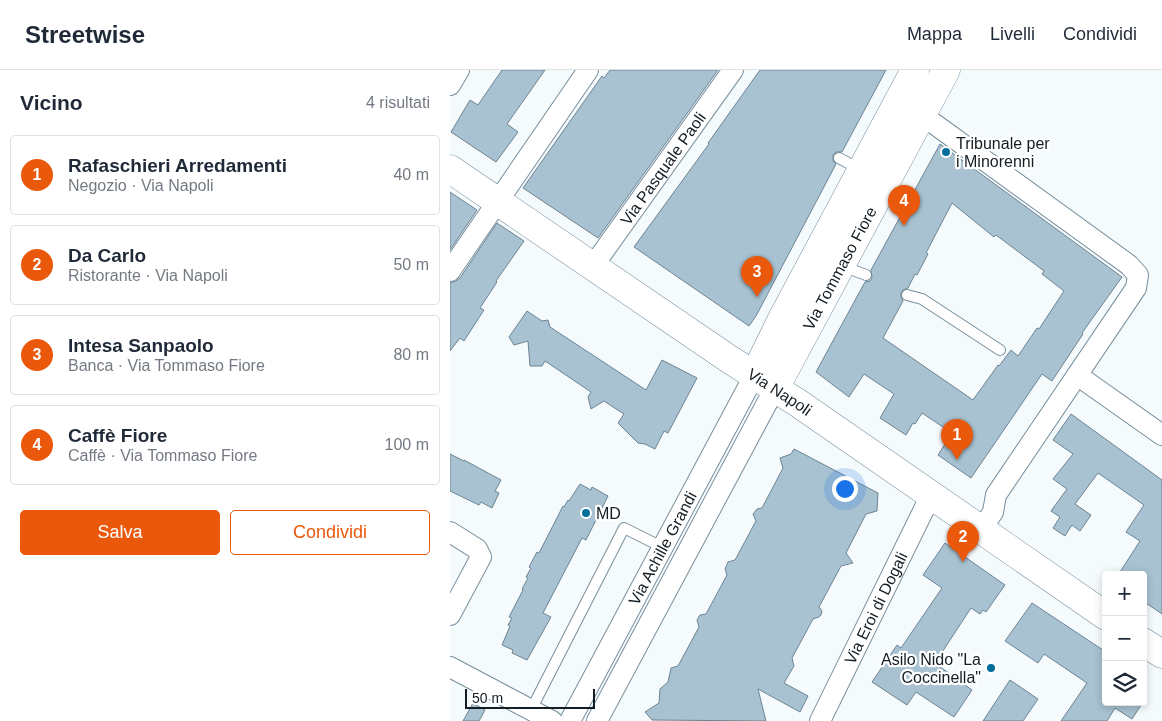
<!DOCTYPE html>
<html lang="it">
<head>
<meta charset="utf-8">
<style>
	:root { --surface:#fff; --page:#f6f6f7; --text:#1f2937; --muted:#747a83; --line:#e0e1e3; --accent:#ea580c }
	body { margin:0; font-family:Helvetica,sans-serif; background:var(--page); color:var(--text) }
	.controls { position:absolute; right:15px; bottom:15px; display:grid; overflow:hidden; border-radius:5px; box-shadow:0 2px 8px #0003 }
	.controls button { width:45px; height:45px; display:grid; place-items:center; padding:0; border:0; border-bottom:1px solid var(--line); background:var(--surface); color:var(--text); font:25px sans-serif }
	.scale { position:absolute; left:15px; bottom:12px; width:130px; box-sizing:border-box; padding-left:5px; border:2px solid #141d23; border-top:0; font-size:14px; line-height:18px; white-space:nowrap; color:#141d23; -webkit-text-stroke:4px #fff; paint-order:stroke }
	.you { position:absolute; left:394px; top:418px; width:18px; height:18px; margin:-12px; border:4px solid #fff; border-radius:50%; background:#1a73e8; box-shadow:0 0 0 8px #1a73e833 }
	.badge { display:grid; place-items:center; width:32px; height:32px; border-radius:50%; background:var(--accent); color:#fff; font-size:16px; font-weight:700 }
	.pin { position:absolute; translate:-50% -41px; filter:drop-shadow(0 1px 2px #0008) }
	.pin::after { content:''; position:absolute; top:26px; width:18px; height:15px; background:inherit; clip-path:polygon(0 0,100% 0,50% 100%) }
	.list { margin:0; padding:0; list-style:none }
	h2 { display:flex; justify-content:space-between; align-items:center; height:65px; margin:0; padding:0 20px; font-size:21px }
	h2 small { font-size:16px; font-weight:400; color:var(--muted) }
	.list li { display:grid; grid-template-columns:32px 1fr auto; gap:15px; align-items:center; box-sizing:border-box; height:80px; margin:0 10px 10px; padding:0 10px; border:1px solid var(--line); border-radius:5px }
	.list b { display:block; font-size:19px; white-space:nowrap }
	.list p { margin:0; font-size:16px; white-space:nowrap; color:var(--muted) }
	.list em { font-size:16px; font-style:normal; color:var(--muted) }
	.actions { display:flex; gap:10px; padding:15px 20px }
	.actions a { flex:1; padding:11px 0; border:1px solid var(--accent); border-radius:5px; text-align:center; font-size:18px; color:var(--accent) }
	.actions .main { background:var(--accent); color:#fff }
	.icon { flex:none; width:28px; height:28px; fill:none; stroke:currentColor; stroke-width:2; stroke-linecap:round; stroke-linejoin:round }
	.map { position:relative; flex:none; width:712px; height:651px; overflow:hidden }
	header { display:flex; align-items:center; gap:30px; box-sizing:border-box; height:70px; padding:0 25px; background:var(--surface); border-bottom:1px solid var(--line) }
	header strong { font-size:24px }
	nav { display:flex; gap:28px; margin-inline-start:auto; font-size:18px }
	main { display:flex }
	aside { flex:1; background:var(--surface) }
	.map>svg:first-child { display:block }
	.building { fill:#a8c2d1; stroke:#6d8493; fill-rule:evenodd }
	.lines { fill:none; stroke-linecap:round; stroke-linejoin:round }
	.service-casing { stroke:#778f9e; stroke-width:12 }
	.minor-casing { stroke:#778f9e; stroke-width:22 }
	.secondary-casing { stroke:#778f9e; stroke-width:29 }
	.service { stroke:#fff; stroke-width:10 }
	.minor { stroke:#fff; stroke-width:20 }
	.secondary { stroke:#fff; stroke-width:28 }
	.poi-dot { fill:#016e9a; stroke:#fff; stroke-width:2 }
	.labels { text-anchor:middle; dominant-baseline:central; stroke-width:4.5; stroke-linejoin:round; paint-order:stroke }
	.poi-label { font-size:16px; fill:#141d23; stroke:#fff; text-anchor:start }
	.street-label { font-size:16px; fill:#141d23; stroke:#fff }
</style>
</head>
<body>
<header>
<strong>Streetwise</strong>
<nav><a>Mappa</a><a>Livelli</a><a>Condividi</a></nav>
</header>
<main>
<aside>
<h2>Vicino<small>4 risultati</small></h2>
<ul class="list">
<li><span class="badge">1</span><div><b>Rafaschieri Arredamenti</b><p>Negozio · Via Napoli</p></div><em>40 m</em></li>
<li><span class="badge">2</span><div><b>Da Carlo</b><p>Ristorante · Via Napoli</p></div><em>50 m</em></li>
<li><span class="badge">3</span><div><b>Intesa Sanpaolo</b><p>Banca · Via Tommaso Fiore</p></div><em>80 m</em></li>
<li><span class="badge">4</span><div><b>Caffè Fiore</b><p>Caffè · Via Tommaso Fiore</p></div><em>100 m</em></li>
</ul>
<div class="actions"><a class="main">Salva</a><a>Condividi</a></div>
</aside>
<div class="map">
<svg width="712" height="651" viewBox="0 0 712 651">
	<rect width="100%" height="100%" fill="#f5fafd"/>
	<path class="building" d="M 52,0 L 95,0 L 57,54 L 68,62 L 46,92 L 1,62 L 20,30 L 28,35 Z
		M 160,0 L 268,0 L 148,168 L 73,118 L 152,6 L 154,8 Z
		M 310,0 L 436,0 L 392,82 L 386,82 L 383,85 L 383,91 L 386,94 L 306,246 L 299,256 L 184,177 L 259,74 L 258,73 Z
		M 490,74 L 672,207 L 632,263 L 633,264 L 602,311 L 592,304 L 521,408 L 488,385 L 502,363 L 472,343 L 465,354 L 463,353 L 456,365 L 430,348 L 444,324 L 414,304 L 399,327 L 366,302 L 415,212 L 420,211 L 422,208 L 421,200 ZM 502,133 L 544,167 L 546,165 L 594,201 L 592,204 L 614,221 L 589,259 L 587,258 L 568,286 L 561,280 L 549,296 L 548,295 L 523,330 L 433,268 L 453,231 L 451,227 L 451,223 L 453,220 L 458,218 L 465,204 L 467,205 L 478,184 L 476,183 Z
		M 0,122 L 27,140 L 0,180 Z
		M 47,153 L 74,171 L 46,211 L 47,212 L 30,238 L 34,240 L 23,257 L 14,271 L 10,268 L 0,281 L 0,213 L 6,211 L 10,208 Z
		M 77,241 L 92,251 L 98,250 L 100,257 L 196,320 L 212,290 L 247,308 L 218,363 L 214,361 L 205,379 L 195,374 L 188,373 L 168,353 L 174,344 L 163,337 L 154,331 L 141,339 L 138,327 L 141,322 L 95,291 L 92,296 L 80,296 L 78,271 L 64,275 L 59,267 Z
		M 621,344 L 712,410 L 712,544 L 693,531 L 693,505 L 668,505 L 690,471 L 676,462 L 694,435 L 648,403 L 625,434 L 641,445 L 630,461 L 622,455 L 615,466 L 603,458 L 610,447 L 601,441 L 617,419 L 603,409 L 623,384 L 603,370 Z
		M 344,379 L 428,423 L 427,441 L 416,444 L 396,483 L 403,493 L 391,496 L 369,537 L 372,541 L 371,545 L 369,547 L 363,549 L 342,588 L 344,596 L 334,613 L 358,626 L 350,642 L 308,619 L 316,651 L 202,650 L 195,642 L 209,633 L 210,619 L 218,612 L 221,598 L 228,596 L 249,557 L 247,550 L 250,545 L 256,544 L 277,505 L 275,499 L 278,492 L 285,490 L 306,451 L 303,444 L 307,439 L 312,438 L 333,398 L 330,388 L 341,384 Z
		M 0,384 L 14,391 L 14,390 L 51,410 L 45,421 L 49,423 L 42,438 L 31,432 L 29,435 L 0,421 Z
		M 130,414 L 141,420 L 142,417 L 158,426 L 136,470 L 132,468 L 93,543 L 101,547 L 77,590 L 62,583 L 63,580 L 52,575 L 60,556 L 58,555 L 62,548 L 59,547 L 73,520 L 72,519 L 78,508 L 76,507 L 81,498 L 79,497 L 87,482 L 89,483 L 113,436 L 114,437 L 118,430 L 119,431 Z
		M 495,473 L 555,515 L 536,542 L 533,540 L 530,544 L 521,538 L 485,593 L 522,620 L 504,647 L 466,622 L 457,635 L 422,612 L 447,575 L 451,578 L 492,518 L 473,505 Z
		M 582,533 L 656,582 L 656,632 L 693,632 L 682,649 L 665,638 L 657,651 L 611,651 L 637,613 L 594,584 L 588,593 L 555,571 Z
		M 560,610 L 588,629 L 573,651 L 533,651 Z
		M 23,633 L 35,640 L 29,651 L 13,651 Z"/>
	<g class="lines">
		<defs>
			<path id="service" d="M 389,88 L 411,100
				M 392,196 L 416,205
				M 457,225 L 472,229 L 550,280
				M 81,640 L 174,458 L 212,477"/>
			<g id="minor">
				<path d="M 0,15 L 9,0"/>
				<path d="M 472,45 L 679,195 L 688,205 L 686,218 L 546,425 L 543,442 L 531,460"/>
				<path id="s1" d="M 143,196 L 283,0"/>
				<path d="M 0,201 L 138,0"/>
				<path d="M 627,305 L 712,365"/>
				<path d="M 0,462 L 27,479 L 31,487 L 0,545"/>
				<path d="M 0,597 L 102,651"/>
				<path id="s2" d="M 120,651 L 304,306"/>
				<path d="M 147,651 L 325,318"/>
				<path id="s3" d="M 370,651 L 481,425"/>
			</g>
			<g id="secondary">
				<path id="s4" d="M 0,99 L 279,289 L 348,333 L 656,546"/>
				<path d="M 304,306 L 333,247 L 465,0"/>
				<path id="s5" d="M 325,318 L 496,0"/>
				<path d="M 693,572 L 712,584"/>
			</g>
		</defs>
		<use href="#service" class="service-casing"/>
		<use href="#minor" class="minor-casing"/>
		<use href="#secondary" class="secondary-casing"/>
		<use href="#service" class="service"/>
		<use href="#minor" class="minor"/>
		<use href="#secondary" class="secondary"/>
	</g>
	<g class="poi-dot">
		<circle cx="496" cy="82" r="5"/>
		<circle cx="136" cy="443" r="5"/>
		<circle cx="541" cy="598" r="5"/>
	</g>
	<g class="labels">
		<g class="poi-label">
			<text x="506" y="73">Tribunale per<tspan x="506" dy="18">i Minorenni</tspan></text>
			<text x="146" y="443">MD</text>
			<text x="531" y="589" text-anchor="end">Asilo Nido "La<tspan x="531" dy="18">Coccinella"</tspan></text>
		</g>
		<g class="street-label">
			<text stroke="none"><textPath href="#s1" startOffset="120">Via Pasquale Paoli</textPath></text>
			<text stroke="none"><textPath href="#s5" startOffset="136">Via Tommaso Fiore</textPath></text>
			<text stroke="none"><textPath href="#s4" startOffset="398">Via Napoli</textPath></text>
			<text stroke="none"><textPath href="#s2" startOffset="196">Via Achille Grandi</textPath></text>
			<text stroke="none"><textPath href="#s3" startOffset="126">Via Eroi di Dogali</textPath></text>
		</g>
	</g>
</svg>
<div class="controls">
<button>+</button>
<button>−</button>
<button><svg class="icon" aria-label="layers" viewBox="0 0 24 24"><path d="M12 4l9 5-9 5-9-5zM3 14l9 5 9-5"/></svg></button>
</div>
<div class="scale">50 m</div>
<div class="you"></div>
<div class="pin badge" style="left:507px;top:390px">1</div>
<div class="pin badge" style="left:513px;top:492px">2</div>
<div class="pin badge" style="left:307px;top:227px">3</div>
<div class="pin badge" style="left:454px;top:156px">4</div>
</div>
</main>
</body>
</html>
